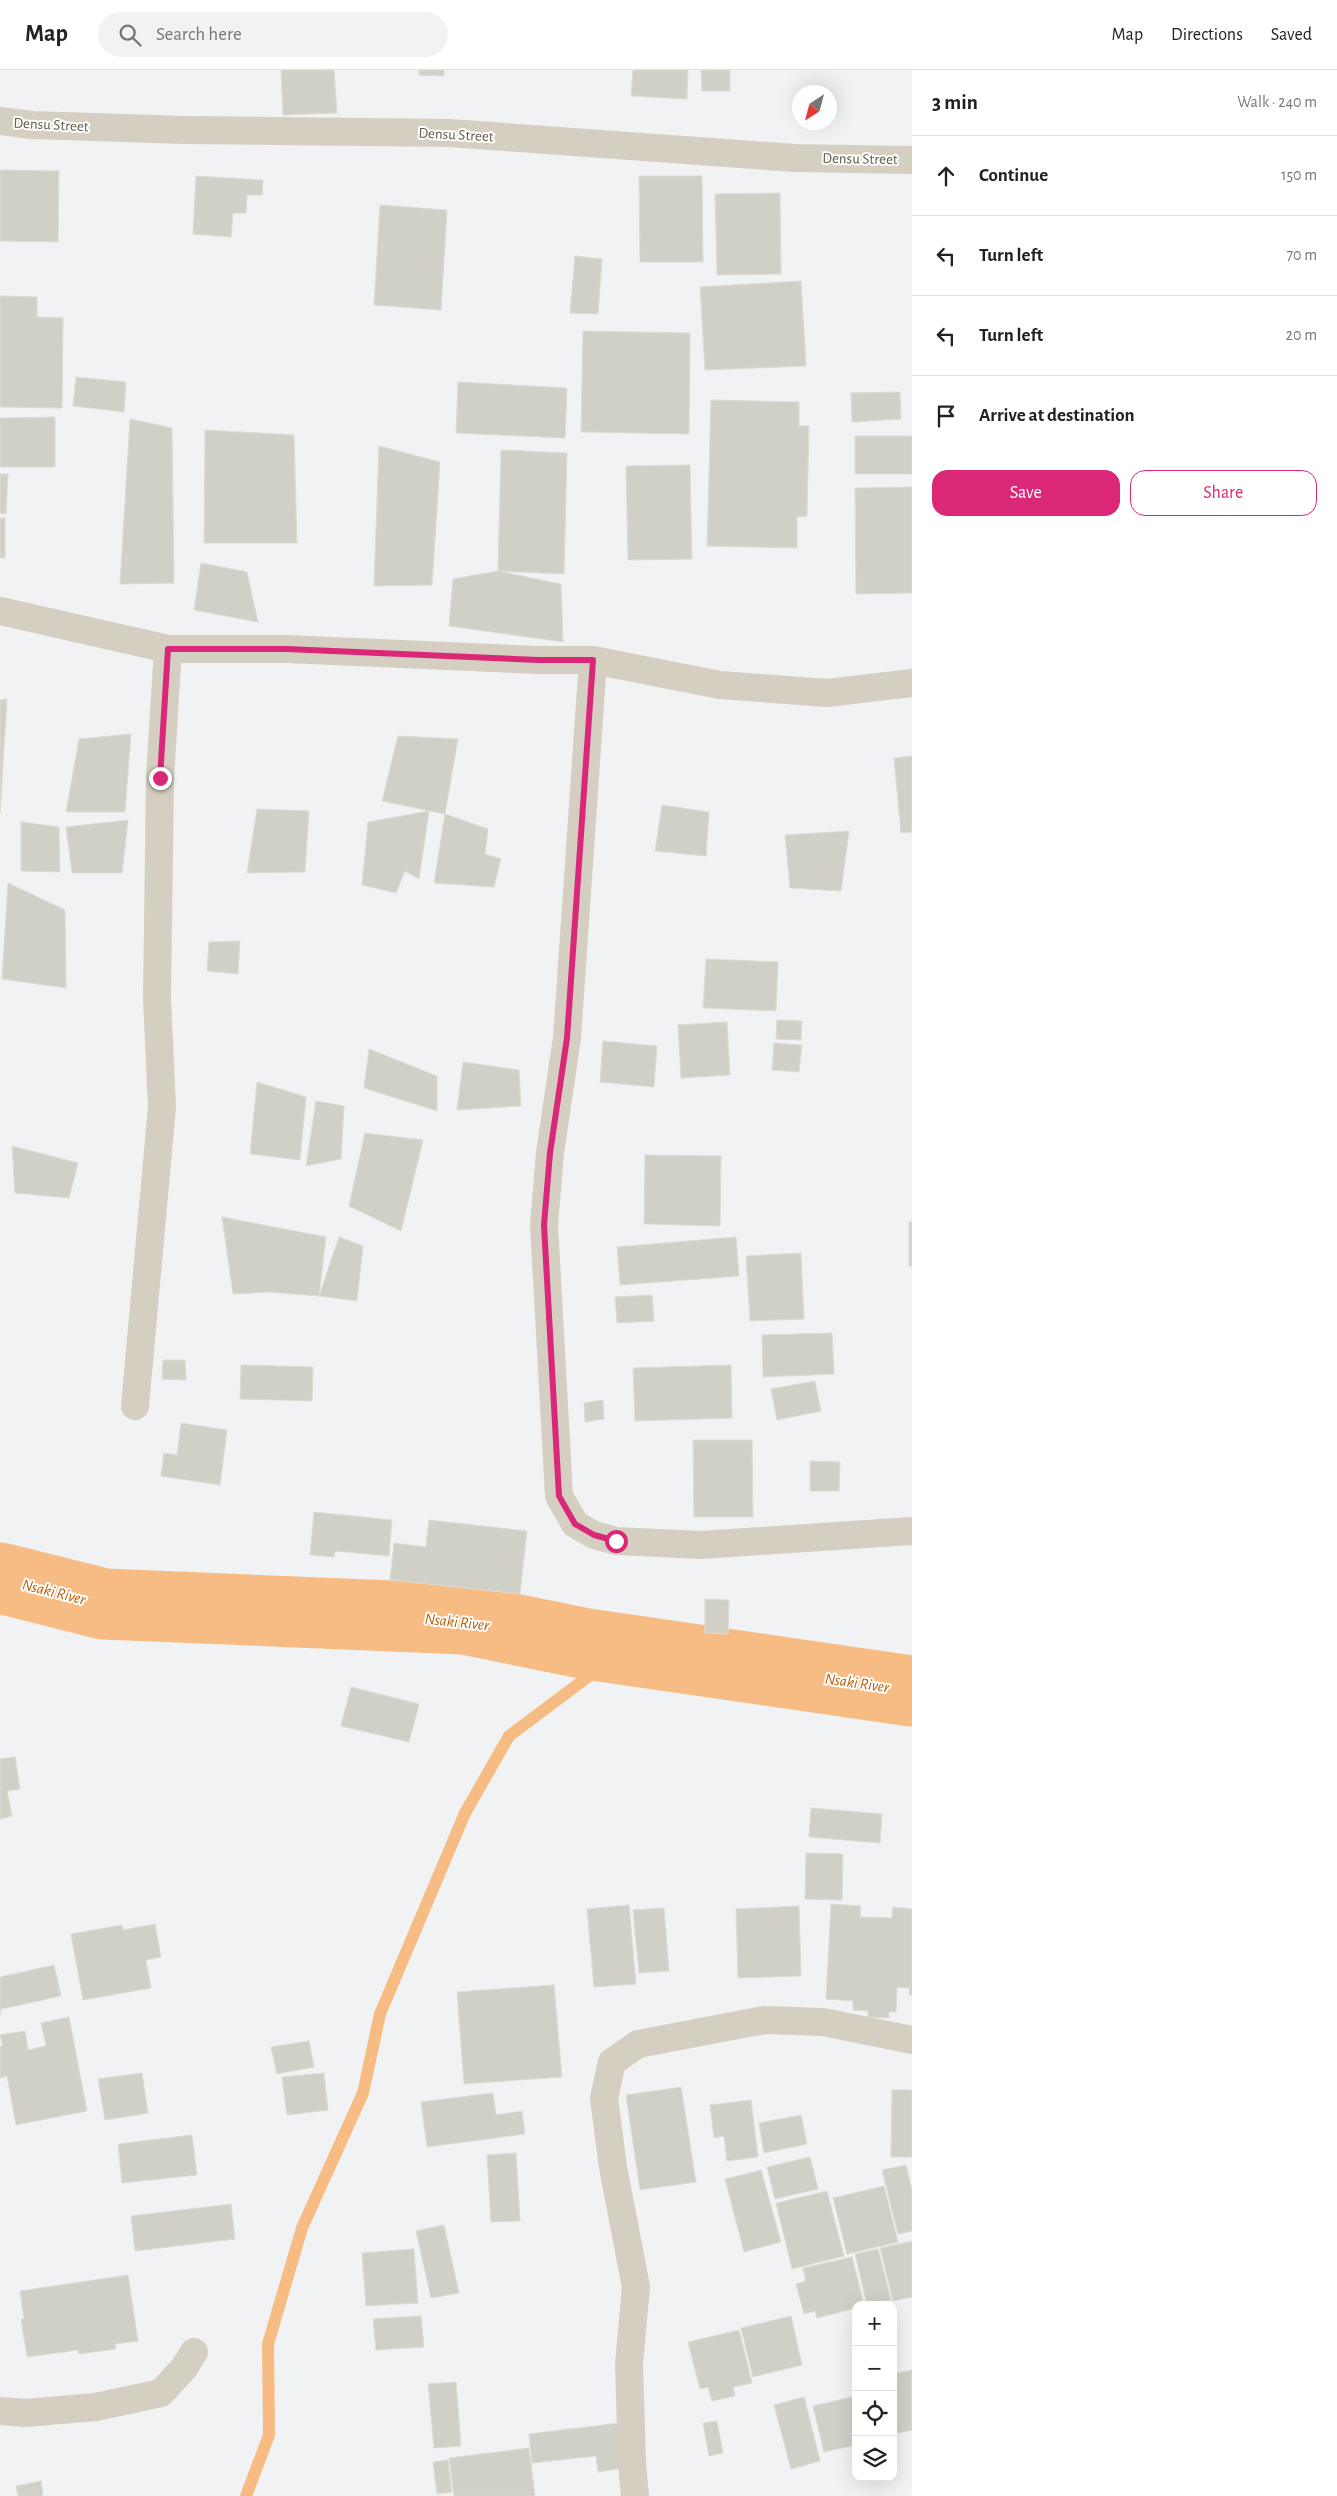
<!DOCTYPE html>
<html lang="en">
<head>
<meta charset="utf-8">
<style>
	:root { --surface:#fff; --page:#f2f2f2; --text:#222; --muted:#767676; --line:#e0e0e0; --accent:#db2777 }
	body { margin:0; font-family:"Alegreya Sans",sans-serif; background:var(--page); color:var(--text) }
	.controls { position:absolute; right:15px; bottom:15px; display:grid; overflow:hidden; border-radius:10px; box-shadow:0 5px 20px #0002 }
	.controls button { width:45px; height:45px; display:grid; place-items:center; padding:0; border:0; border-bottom:1px solid var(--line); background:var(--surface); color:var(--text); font:25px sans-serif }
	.compass { position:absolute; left:792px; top:15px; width:45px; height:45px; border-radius:50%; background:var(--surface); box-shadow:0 5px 20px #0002; rotate:216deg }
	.stop { position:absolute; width:15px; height:15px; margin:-11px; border:4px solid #db2777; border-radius:50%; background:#fff }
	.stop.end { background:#db2777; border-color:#fff; box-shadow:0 1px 5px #0008 }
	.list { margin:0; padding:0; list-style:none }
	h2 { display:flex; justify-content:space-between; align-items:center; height:65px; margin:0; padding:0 20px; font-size:21px }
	h2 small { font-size:16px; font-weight:400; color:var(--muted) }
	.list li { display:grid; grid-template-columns:32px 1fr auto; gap:15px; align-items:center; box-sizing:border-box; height:80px; padding:0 20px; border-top:1px solid var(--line) }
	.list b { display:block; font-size:19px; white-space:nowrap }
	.list em { font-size:16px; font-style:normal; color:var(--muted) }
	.actions { display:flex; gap:10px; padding:15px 20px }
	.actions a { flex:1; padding:11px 0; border:1px solid var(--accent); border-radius:15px; text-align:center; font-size:18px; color:var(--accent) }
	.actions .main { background:var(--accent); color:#fff }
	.icon { flex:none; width:28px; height:28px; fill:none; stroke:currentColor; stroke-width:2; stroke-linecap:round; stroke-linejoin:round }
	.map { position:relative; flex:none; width:912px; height:2426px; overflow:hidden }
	header { display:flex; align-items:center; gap:30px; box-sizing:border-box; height:70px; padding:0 25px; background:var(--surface); border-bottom:1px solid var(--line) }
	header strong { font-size:24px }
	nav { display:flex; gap:28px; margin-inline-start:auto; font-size:18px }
	.search { width:350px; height:45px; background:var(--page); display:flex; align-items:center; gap:12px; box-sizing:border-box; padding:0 18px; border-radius:28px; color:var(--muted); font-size:19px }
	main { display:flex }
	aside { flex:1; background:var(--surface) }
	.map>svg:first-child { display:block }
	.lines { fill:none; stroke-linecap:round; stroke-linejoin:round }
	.stream { stroke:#f7bc83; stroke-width:12 }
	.river { stroke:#f7bc83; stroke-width:71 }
	.building { fill:#d0d0c7; stroke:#ddddd4 }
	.street { stroke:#d4cfc0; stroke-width:28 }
	.route { stroke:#db2777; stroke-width:6 }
	.labels { text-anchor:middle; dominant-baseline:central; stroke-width:4; stroke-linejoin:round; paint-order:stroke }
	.street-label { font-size:15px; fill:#615a46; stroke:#fff }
	.water-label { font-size:16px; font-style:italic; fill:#ba5c00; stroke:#fff }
</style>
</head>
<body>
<header>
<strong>Map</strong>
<div class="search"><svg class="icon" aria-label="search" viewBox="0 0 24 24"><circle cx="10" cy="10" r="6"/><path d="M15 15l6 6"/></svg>Search here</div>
<nav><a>Map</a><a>Directions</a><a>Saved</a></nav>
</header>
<main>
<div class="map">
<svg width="912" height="2426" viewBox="0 0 912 2426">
	<rect width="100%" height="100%" fill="#f0f2f3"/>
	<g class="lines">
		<path class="stream" d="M 246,2426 L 269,2365 L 268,2274 L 302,2158 L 363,2023 L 380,1944 L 465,1743 L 509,1666 L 625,1579"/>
		<path class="river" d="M 0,1508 L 104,1534 L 464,1549 L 587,1574 L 912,1621"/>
	</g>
	<path class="building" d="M 281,0 L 334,0 L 337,43 L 283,45 Z
		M 419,0 L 444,0 L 444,6 L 419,5 Z
		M 633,0 L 688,0 L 687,29 L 631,26 Z
		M 701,0 L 730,0 L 730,21 L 702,21 Z
		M 0,100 L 59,101 L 58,172 L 0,171 Z
		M 196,106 L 263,110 L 262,125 L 247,125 L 246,143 L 233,143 L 231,167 L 193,164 Z
		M 639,106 L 702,106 L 703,192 L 640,192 Z
		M 780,123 L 781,204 L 717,205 L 715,124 Z
		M 380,135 L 447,140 L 441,240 L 374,235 Z
		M 575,186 L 602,189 L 598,244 L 570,243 Z
		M 801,211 L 806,296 L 705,300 L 700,217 Z
		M 0,226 L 37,227 L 37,247 L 63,248 L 62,338 L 0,337 Z
		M 583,261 L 690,263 L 689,364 L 581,362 Z
		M 76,307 L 126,312 L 124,342 L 73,336 Z
		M 458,312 L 567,318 L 565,368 L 456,363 Z
		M 900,322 L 901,349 L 852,352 L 851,323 Z
		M 711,330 L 799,332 L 799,356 L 809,356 L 807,446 L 797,447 L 797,478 L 707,476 Z
		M 55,347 L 55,397 L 0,397 L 0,348 Z
		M 130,349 L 172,358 L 174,513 L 120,514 Z
		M 205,360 L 294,365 L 297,473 L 204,473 Z
		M 855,366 L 912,366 L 912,404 L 855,404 Z
		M 379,376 L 440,392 L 432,515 L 374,516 Z
		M 501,380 L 567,383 L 564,504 L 498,501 Z
		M 690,395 L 692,489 L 628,490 L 626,396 Z
		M 0,404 L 8,404 L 6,444 L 0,443 Z
		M 912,417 L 912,523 L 856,524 L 855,418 Z
		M 0,448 L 5,448 L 5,488 L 0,488 Z
		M 201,493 L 247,502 L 258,552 L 194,540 Z
		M 498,501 L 561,514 L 563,572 L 449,556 L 453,509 Z
		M 7,629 L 0,744 L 0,630 Z
		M 131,664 L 125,742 L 66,742 L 79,669 Z
		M 398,666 L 458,669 L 445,744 L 382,731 Z
		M 912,686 L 912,762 L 901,763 L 894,688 Z
		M 662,735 L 709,742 L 706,786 L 655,781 Z
		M 257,739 L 309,741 L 305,802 L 247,803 Z
		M 429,741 L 419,809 L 405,801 L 396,823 L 362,815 L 368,752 Z
		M 445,744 L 488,759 L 485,784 L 501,789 L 494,817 L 434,813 Z
		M 128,750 L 122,803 L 72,803 L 66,757 Z
		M 21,752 L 59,757 L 60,802 L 21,801 Z
		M 849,761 L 841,821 L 790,818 L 785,765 Z
		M 8,813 L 65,840 L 66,918 L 2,909 Z
		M 240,871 L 238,904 L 207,901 L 209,872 Z
		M 706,889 L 778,892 L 776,941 L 703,938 Z
		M 777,950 L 802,951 L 801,970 L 776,969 Z
		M 727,952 L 730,1005 L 681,1008 L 678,955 Z
		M 603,971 L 657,976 L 654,1017 L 600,1012 Z
		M 774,973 L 802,975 L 799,1002 L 772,1000 Z
		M 369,979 L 437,1006 L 437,1041 L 364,1018 Z
		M 463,992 L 519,1000 L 521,1036 L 457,1040 Z
		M 257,1012 L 306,1027 L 300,1090 L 250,1084 Z
		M 316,1031 L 344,1036 L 341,1089 L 306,1096 Z
		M 365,1063 L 423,1070 L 401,1161 L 349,1136 Z
		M 12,1076 L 78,1093 L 69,1128 L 15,1123 Z
		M 645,1085 L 721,1086 L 720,1156 L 644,1154 Z
		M 222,1147 L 326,1167 L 319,1226 L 269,1222 L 233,1224 Z
		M 909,1152 L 912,1152 L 912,1196 L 909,1196 Z
		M 339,1167 L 363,1176 L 357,1231 L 319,1226 Z
		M 736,1167 L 739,1206 L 620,1215 L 617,1177 Z
		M 801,1183 L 804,1249 L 750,1251 L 746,1186 Z
		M 652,1225 L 654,1251 L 617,1253 L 615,1227 Z
		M 832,1263 L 834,1304 L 763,1307 L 762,1265 Z
		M 163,1290 L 185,1290 L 186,1310 L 162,1309 Z
		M 241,1295 L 313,1297 L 312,1331 L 240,1329 Z
		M 731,1295 L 732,1348 L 635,1351 L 633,1298 Z
		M 815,1311 L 821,1341 L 777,1350 L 771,1319 Z
		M 603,1330 L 604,1349 L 585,1352 L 584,1333 Z
		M 181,1353 L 227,1360 L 220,1415 L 161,1406 L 164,1383 L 177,1385 Z
		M 693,1370 L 752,1370 L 753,1447 L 694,1447 Z
		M 810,1391 L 840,1392 L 839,1421 L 810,1421 Z
		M 314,1442 L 392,1450 L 389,1486 L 335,1481 L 334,1487 L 310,1485 Z
		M 429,1450 L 527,1461 L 520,1524 L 390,1510 L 394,1473 L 426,1477 Z
		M 705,1529 L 729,1530 L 728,1564 L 705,1563 Z
		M 351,1617 L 419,1634 L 409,1672 L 341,1656 Z
		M 15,1687 L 20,1719 L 7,1721 L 12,1746 L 0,1749 L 0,1689 Z
		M 811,1738 L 882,1744 L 880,1773 L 809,1767 Z
		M 806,1783 L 843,1784 L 842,1830 L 805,1829 Z
		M 831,1834 L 861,1836 L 860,1847 L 892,1848 L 893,1837 L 912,1839 L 912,1925 L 909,1925 L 910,1918 L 897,1917 L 896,1942 L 889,1942 L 889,1948 L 868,1947 L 868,1941 L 853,1940 L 853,1931 L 826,1929 Z
		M 629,1835 L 636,1914 L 594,1917 L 587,1839 Z
		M 799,1836 L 801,1906 L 738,1908 L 736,1839 Z
		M 664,1838 L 669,1901 L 639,1903 L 633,1840 Z
		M 155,1854 L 161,1887 L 146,1890 L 151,1918 L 83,1930 L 71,1864 L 122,1855 L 123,1860 Z
		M 54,1895 L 61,1926 L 1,1939 L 0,1945 L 0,1907 Z
		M 554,1915 L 562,2007 L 464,2014 L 457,1922 Z
		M 69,1947 L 87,2041 L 16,2055 L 7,2006 L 0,2008 L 0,1976 L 3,1976 L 0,1965 L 25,1961 L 28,1980 L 46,1976 L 41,1953 Z
		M 309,1971 L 314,1997 L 277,2004 L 271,1977 Z
		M 142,2003 L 148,2043 L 105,2050 L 98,2009 Z
		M 324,2003 L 328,2040 L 287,2045 L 282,2007 Z
		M 681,2017 L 696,2112 L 640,2120 L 626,2025 Z
		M 892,2020 L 912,2020 L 912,2087 L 891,2087 Z
		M 493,2023 L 496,2045 L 522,2041 L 525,2064 L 427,2077 L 421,2032 Z
		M 751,2030 L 758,2087 L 727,2091 L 724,2066 L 714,2068 L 710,2035 Z
		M 801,2045 L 807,2074 L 764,2083 L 759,2053 Z
		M 192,2065 L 197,2105 L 122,2113 L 118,2074 Z
		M 516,2083 L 520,2151 L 491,2152 L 487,2085 Z
		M 810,2087 L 818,2119 L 775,2129 L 767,2097 Z
		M 906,2095 L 912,2120 L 912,2161 L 898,2164 L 882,2100 Z
		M 761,2100 L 781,2172 L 744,2182 L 725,2109 Z
		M 884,2116 L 898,2172 L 847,2184 L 833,2128 Z
		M 827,2121 L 844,2186 L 792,2199 L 776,2133 Z
		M 231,2134 L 235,2169 L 135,2181 L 131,2146 Z
		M 444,2155 L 459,2223 L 431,2228 L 416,2161 Z
		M 912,2171 L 912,2227 L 893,2231 L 880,2178 Z
		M 414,2179 L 418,2233 L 366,2236 L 362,2183 Z
		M 878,2179 L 891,2230 L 867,2235 L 855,2184 Z
		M 852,2187 L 864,2235 L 856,2235 L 856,2238 L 817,2248 L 815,2241 L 804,2244 L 796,2214 L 806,2211 L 803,2198 Z
		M 128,2205 L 138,2271 L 115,2274 L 116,2279 L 79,2284 L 78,2280 L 27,2287 L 21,2249 L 24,2249 L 20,2221 Z
		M 421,2246 L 424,2277 L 376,2280 L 373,2249 Z
		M 791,2246 L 802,2295 L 753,2307 L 741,2258 Z
		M 739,2260 L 752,2313 L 733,2317 L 735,2326 L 712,2331 L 708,2317 L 700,2319 L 688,2272 Z
		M 912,2300 L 912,2360 L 893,2364 L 893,2304 Z
		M 456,2312 L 461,2376 L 434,2378 L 428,2314 Z
		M 856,2326 L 856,2375 L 824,2382 L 813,2336 Z
		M 804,2327 L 820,2391 L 791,2399 L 774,2335 Z
		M 717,2351 L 723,2383 L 709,2386 L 703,2353 Z
		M 619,2353 L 624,2398 L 598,2402 L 596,2386 L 532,2393 L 529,2364 Z
		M 529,2378 L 535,2426 L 454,2426 L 449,2388 Z
		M 448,2390 L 452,2422 L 437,2424 L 433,2392 Z
		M 41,2411 L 43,2426 L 18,2426 L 16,2416 Z"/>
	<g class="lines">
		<path class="street" d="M 0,51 L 32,55 L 185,60 L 450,63 L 795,88 L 912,90
			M 0,541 L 168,579 L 287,579 L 539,590 L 593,590 L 720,615 L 827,623 L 912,613
			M 593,590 L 567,968 L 550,1083 L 544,1155 L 559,1426 L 575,1454 L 594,1465 L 616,1471 L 701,1475 L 912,1461
			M 135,1336 L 162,1037 L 157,929 L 160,708 L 168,579
			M 0,2341 L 25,2343 L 96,2337 L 161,2323 L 184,2298 L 194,2282
			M 635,2426 L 632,2394 L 629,2294 L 636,2217 L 613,2097 L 604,2028 L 612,1992 L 638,1974 L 764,1950 L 823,1952 L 912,1970"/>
	</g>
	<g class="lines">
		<path class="route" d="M 160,708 L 168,579 L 287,579 L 539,590 L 593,590 L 567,968 L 550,1083 L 544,1155 L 559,1426 L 575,1454 L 594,1465 L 616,1471"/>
	</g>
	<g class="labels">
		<g class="street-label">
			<text transform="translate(51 55) rotate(3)">Densu Street</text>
			<text transform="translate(456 65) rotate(3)">Densu Street</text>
			<text transform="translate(860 89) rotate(1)">Densu Street</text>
		</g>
		<g class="water-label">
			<text transform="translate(54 1522) rotate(14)">Nsaki River</text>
			<text transform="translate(457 1552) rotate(6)">Nsaki River</text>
			<text transform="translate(857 1613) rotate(8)">Nsaki River</text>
		</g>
	</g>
</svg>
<div class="controls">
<button>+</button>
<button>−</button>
<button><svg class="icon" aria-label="locate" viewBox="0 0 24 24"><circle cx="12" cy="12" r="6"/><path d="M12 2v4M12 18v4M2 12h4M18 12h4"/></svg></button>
<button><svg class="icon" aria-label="layers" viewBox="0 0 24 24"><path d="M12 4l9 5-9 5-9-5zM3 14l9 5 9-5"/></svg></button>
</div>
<svg class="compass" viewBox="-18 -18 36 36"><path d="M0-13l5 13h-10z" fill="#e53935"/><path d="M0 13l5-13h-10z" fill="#767676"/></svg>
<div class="stop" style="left:616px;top:1471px"></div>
<div class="stop end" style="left:160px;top:708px"></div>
</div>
<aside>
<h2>3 min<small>Walk · 240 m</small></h2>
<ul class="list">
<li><svg class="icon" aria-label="ahead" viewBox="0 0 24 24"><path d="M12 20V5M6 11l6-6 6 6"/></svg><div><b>Continue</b></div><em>150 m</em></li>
<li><svg class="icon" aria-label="left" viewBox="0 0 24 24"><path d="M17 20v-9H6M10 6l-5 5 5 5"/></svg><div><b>Turn left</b></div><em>70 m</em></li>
<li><svg class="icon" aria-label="left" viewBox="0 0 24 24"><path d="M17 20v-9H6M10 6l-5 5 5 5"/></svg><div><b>Turn left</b></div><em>20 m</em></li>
<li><svg class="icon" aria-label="arrive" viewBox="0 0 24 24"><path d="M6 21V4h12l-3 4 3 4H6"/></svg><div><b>Arrive at destination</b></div></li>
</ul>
<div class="actions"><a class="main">Save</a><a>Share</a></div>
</aside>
</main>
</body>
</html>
